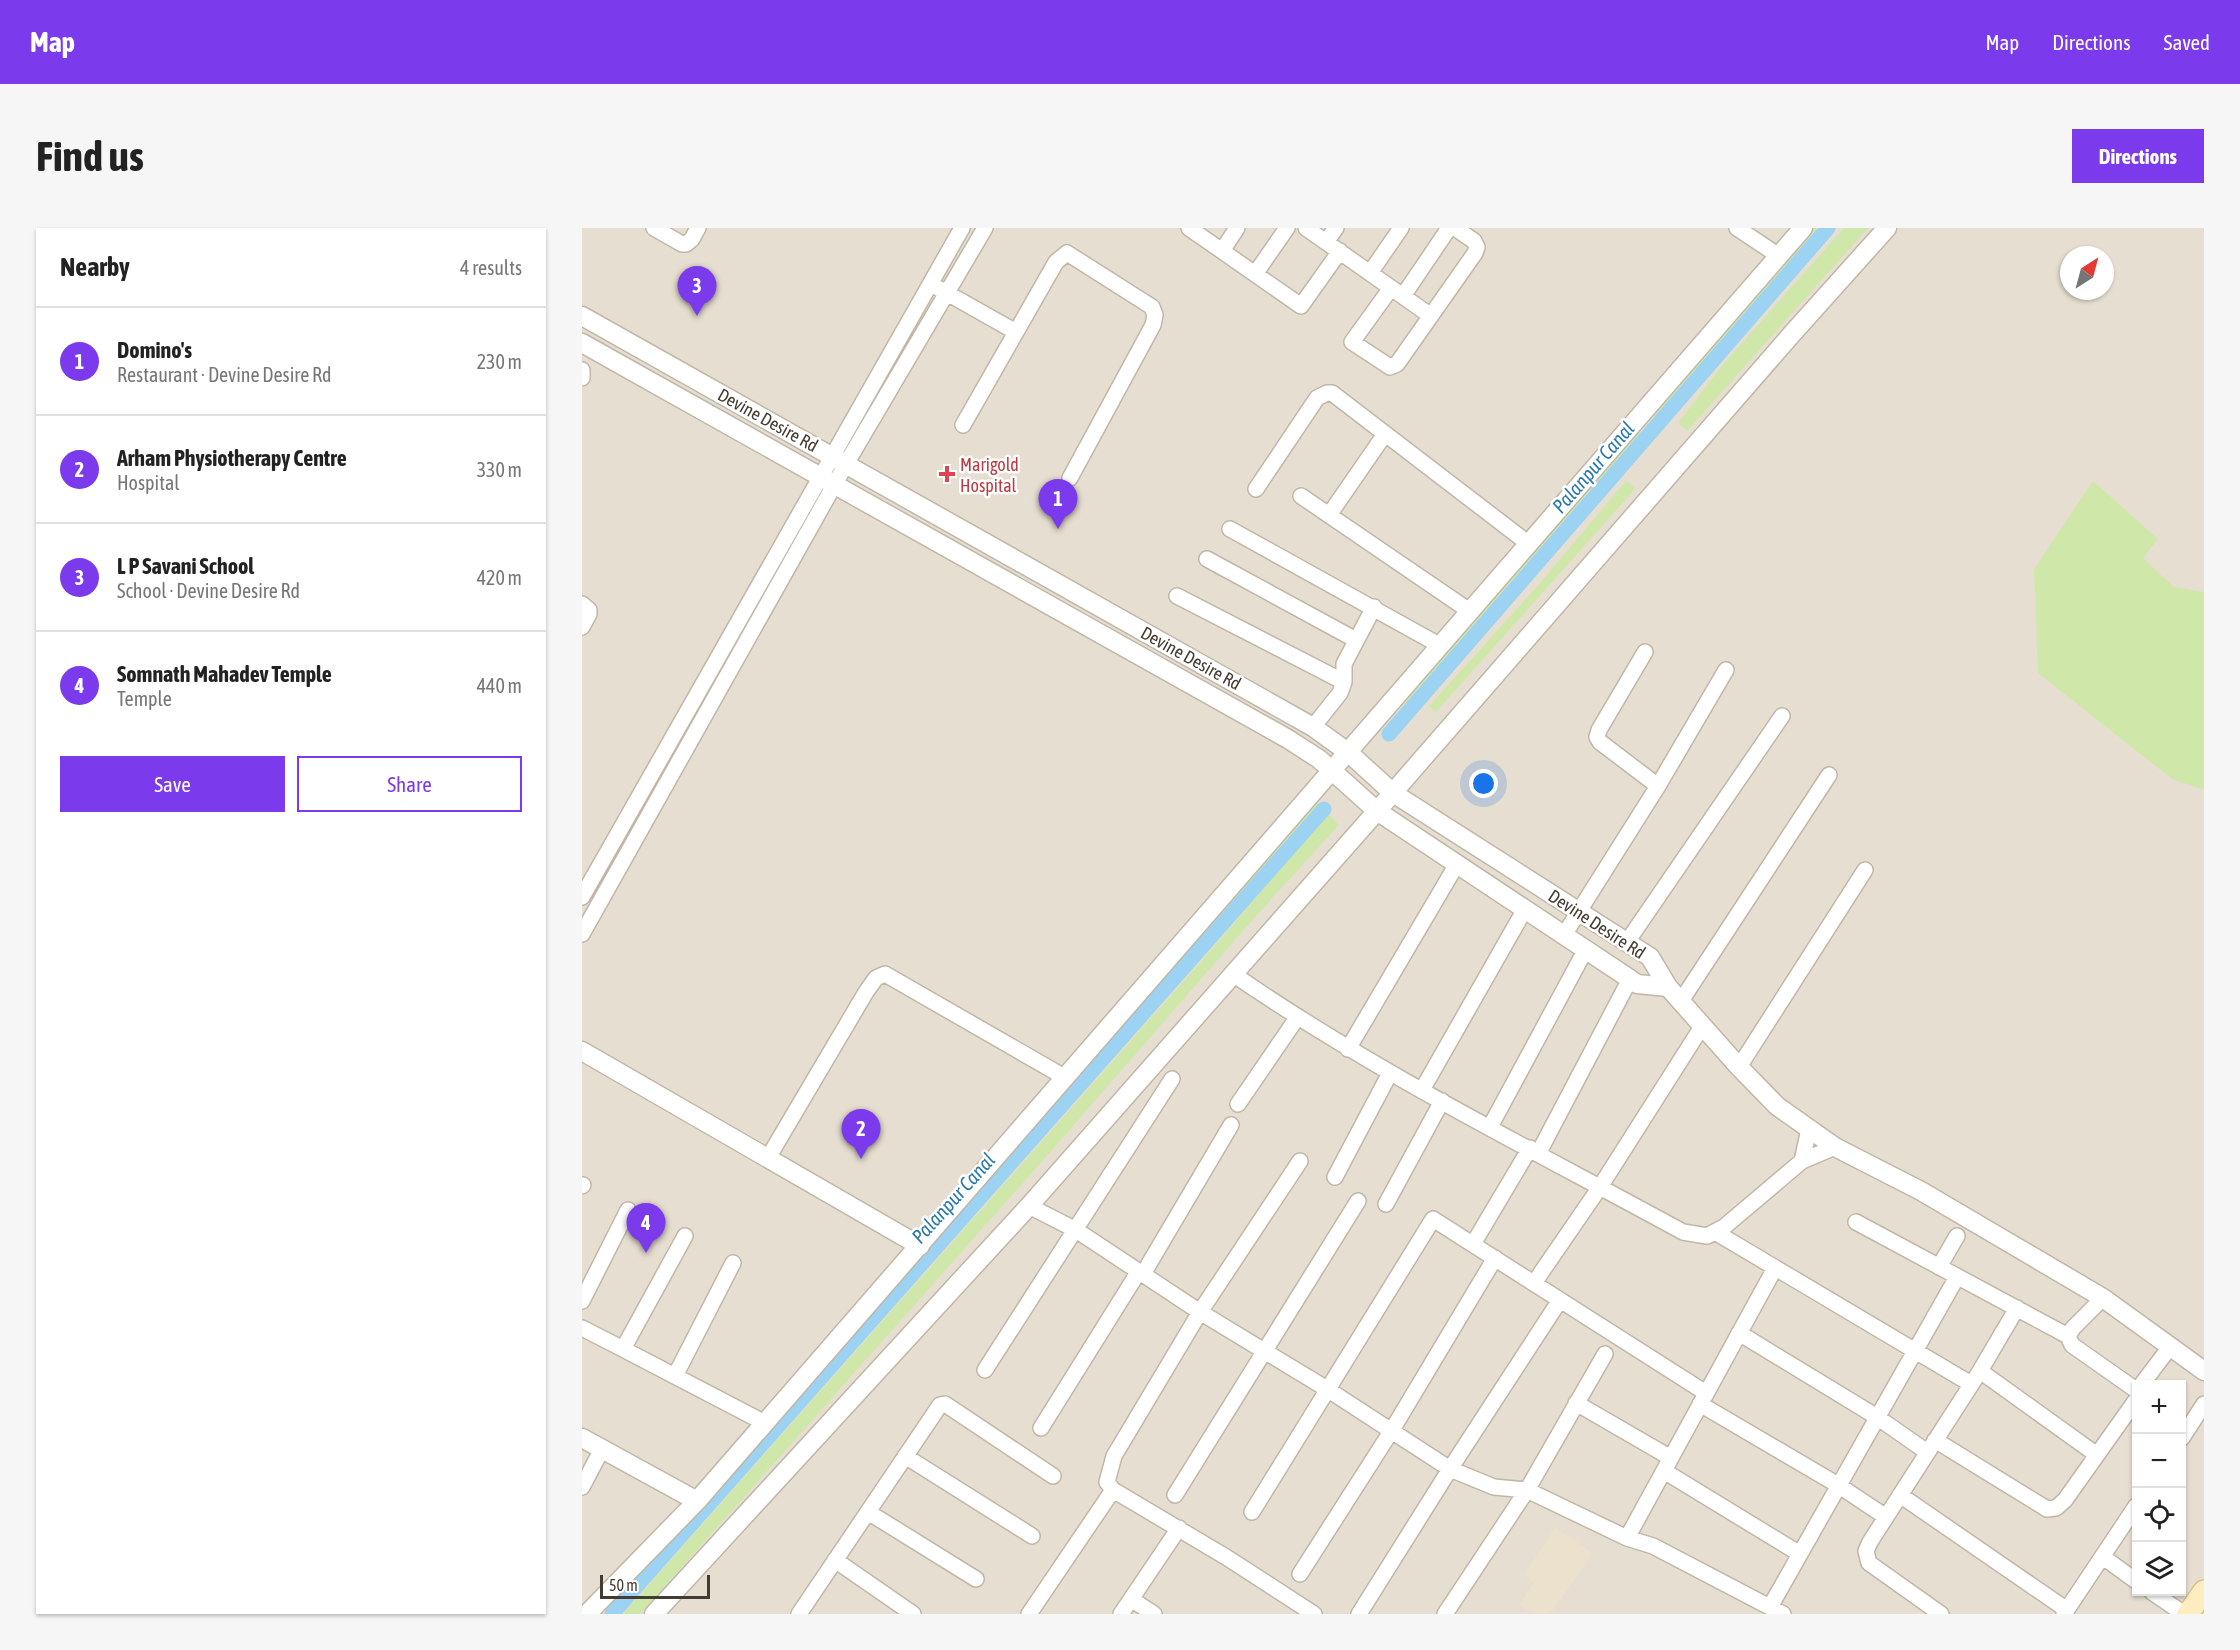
<!DOCTYPE html>
<html lang="en">
<head>
<meta charset="utf-8">
<style>
	:root { --surface:#fff; --page:#f6f6f6; --text:#222; --muted:#767676; --line:#e0e0e0; --accent:#7c3aed }
	body { margin:0; font-family:"Asap Condensed",sans-serif; background:var(--page); color:var(--text) }
	.controls { position:absolute; right:18px; bottom:18px; display:grid; overflow:hidden; border-radius:0px; box-shadow:0 2px 4px #0004 }
	.controls button { width:54px; height:54px; display:grid; place-items:center; padding:0; border:0; border-bottom:2px solid var(--line); background:var(--surface); color:var(--text); font:30px sans-serif }
	.compass { position:absolute; left:1478px; top:18px; width:54px; height:54px; border-radius:50%; background:var(--surface); box-shadow:0 2px 4px #0004; rotate:36deg }
	.scale { position:absolute; left:18px; bottom:15px; width:110px; box-sizing:border-box; padding-left:6px; border:3px solid #443c33; border-top:0; font-size:16px; line-height:21px; white-space:nowrap; color:#443c33; -webkit-text-stroke:4px #fff; paint-order:stroke }
	.you { position:absolute; left:902px; top:556px; width:21px; height:21px; margin:-15px; border:4px solid #fff; border-radius:50%; background:#1a73e8; box-shadow:0 0 0 9px #1a73e833 }
	.badge { display:grid; place-items:center; width:39px; height:39px; border-radius:50%; background:var(--accent); color:#fff; font-size:20px; font-weight:700 }
	.pin { position:absolute; translate:-50% -50px; filter:drop-shadow(0 2px 3px #0008) }
	.pin::after { content:''; position:absolute; top:32px; width:21px; height:18px; background:inherit; clip-path:polygon(0 0,100% 0,50% 100%) }
	.list { margin:0; padding:0; list-style:none }
	h2 { display:flex; justify-content:space-between; align-items:center; height:78px; margin:0; padding:0 24px; font-size:26px }
	h2 small { font-size:20px; font-weight:400; color:var(--muted) }
	.list li { display:grid; grid-template-columns:39px 1fr auto; gap:18px; align-items:center; box-sizing:border-box; height:108px; padding:0 24px; border-top:2px solid var(--line) }
	.list b { display:block; font-size:22px; white-space:nowrap }
	.list p { margin:0; font-size:20px; white-space:nowrap; color:var(--muted) }
	.list em { font-size:20px; font-style:normal; color:var(--muted) }
	.actions { display:flex; gap:12px; padding:18px 24px }
	.actions a { flex:1; padding:14px 0; border:2px solid var(--accent); border-radius:0px; text-align:center; font-size:21px; color:var(--accent) }
	.actions .main { background:var(--accent); color:#fff }
	.icon { flex:none; width:33px; height:33px; fill:none; stroke:currentColor; stroke-width:2; stroke-linecap:round; stroke-linejoin:round }
	.map { position:relative; flex:none; width:1622px; height:1386px; overflow:hidden; border-radius:0px }
	header { display:flex; align-items:center; gap:36px; box-sizing:border-box; height:84px; padding:0 30px; background:var(--accent); color:#fff }
	header strong { font-size:28px }
	nav { display:flex; gap:33px; margin-inline-start:auto; font-size:21px }
	.intro { display:flex; align-items:center; justify-content:space-between; box-sizing:border-box; height:144px; padding:0 36px }
	h1 { margin:0; font-size:42px }
	.button { padding:15px 27px; border-radius:0px; background:var(--accent); color:#fff; font-size:21px; font-weight:700 }
	main { display:flex; gap:36px; padding:0 36px }
	aside { flex:1; background:var(--surface); border-radius:0px; box-shadow:0 2px 4px #0004 }
	.map>svg:first-child { display:block }
	.residential { fill:#e6ded0; fill-rule:evenodd }
	.education { fill:#ece1cc }
	.green { fill:#cfe8a9 }
	.lines { fill:none; stroke-linecap:round; stroke-linejoin:round }
	.canal { stroke:#9cd2f2; stroke-width:15 }
	.minor-casing { stroke:#c0b7a8; stroke-width:18 }
	.tertiary-casing { stroke:#c0b7a8; stroke-width:21 }
	.secondary-casing { stroke:#d7c192; stroke-width:24 }
	.minor { stroke:#fff; stroke-width:15 }
	.tertiary { stroke:#fff; stroke-width:18 }
	.secondary { stroke:#ffedc0; stroke-width:21 }
	.health-dot { fill:#e0444e; stroke:#fff; stroke-width:2 }
	.labels { text-anchor:middle; dominant-baseline:central; stroke-width:5; stroke-linejoin:round; paint-order:stroke }
	.street-label { font-size:18px; fill:#443c33; stroke:#fff }
	.health-label { font-size:18px; fill:#be3a42; stroke:#fff; text-anchor:start }
	.water-label { font-size:20px; font-style:italic; fill:#2979aa; stroke:#fff }
</style>
</head>
<body>
<header>
<strong>Map</strong>
<nav><a>Map</a><a>Directions</a><a>Saved</a></nav>
</header>
<div class="intro"><h1>Find us</h1><a class="button">Directions</a></div>
<main>
<aside>
<h2>Nearby<small>4 results</small></h2>
<ul class="list">
<li><span class="badge">1</span><div><b>Domino's</b><p>Restaurant · Devine Desire Rd</p></div><em>230 m</em></li>
<li><span class="badge">2</span><div><b>Arham Physiotherapy Centre</b><p>Hospital</p></div><em>330 m</em></li>
<li><span class="badge">3</span><div><b>L P Savani School</b><p>School · Devine Desire Rd</p></div><em>420 m</em></li>
<li><span class="badge">4</span><div><b>Somnath Mahadev Temple</b><p>Temple</p></div><em>440 m</em></li>
</ul>
<div class="actions"><a class="main">Save</a><a>Share</a></div>
</aside>
<div class="map">
<svg width="1622" height="1386" viewBox="0 0 1622 1386">
	<rect width="100%" height="100%" fill="#f2ede3"/>
	<path class="residential" d="M 0,0 L 1622,0 L 1622,1386 L 0,1386 ZM 1487,27 L 1523,27 L 1523,63 L 1487,63 ZM 1554,1156 L 1600,1156 L 1600,1364 L 1554,1364 Z"/>
	<path class="education" d="M 973,1300 L 1011,1325 L 968,1386 L 953,1386 L 937,1377 L 952,1355 L 942,1346 Z"/>
	<path class="green" d="M 1229,0 L 1241,0 L 1077,187 L 1068,180 Z
		M 1262,0 L 1286,0 L 1105,203 L 1096,195 L 1139,139 Z
		M 1054,200 L 1059,205 L 894,398 L 825,476 L 819,472 Z
		M 1044,253 L 1054,260 L 854,484 L 847,478 L 952,362 Z
		M 1511,253 L 1576,311 L 1561,330 L 1592,359 L 1622,364 L 1622,562 L 1590,551 L 1456,445 L 1452,341 Z
		M 734,573 L 739,577 L 656,669 L 340,1027 Z
		M 746,586 L 757,597 L 673,689 L 464,929 L 58,1386 L 41,1386 L 616,737 Z"/>
	<g class="lines">
		<path class="canal" d="M 807,506 L 1246,0
			M 30,1386 L 742,581"/>
		<defs>
			<path id="minor" d="M 72,0 L 100,16 L 104,16 L 110,11 L 116,0
				M 607,0 L 719,78 L 758,23
				M 724,0 L 849,88
				M 1155,0 L 1197,28
				M 744,14 L 754,0
				M 640,23 L 655,0
				M 788,45 L 819,0
				M 673,46 L 705,0
				M 356,60 L 434,104
				M 809,60 L 770,114 L 808,139 L 815,136 L 893,25 L 895,19 L 892,13 L 873,0
				M 821,68 L 867,0
				M 0,142 L 0,150
				M 381,197 L 474,34 L 485,25 L 570,79 L 573,87 L 571,97 L 488,250
				M 674,261 L 735,170 L 745,165 L 750,165 L 947,316
				M 719,268 L 889,384
				M 747,287 L 803,206
				M 648,301 L 859,418
				M 625,331 L 774,412
				M 595,368 L 762,454
				M 0,376 L 7,382 L 7,386 L 0,399
				M 1063,424 L 1017,502 L 1015,509 L 1018,514 L 1076,558
				M 731,499 L 758,465 L 762,454 L 762,436 L 792,379
				M 0,669 L 380,0
				M 0,706 L 264,236 L 403,0
				M 982,707 L 1076,558 L 1144,442
				M 1045,714 L 1200,488
				M 651,746 C 793,844 949,921 1101,1004 L 1125,1008 L 1142,999 L 1220,933 L 1253,919
				M 1099,773 L 1247,547
				M 766,821 L 875,636
				M 1157,839 L 1283,642
				M 840,862 L 943,681
				M 656,876 L 715,790
				M 908,899 L 1004,721
				M 956,926 L 1048,751
				M 186,930 L 284,764 L 294,750 L 303,746 L 484,850
				M 1220,933 L 1227,901
				M 753,949 L 808,845
				M 0,958 L 1,957
				M 804,976 L 860,873
				M 447,978 L 494,1002 L 618,1084 L 745,1161 L 868,1241 L 912,1259 L 945,1262 L 1045,1310 L 1071,1318 L 1201,1386
				M 1274,994 L 1486,1108
				M 1133,1004 L 1389,1156
				M 103,1008 L 41,1121 L 183,1195
				M 891,1016 L 948,920
				M 1357,1039 L 1375,1008
				M 561,1046 L 649,897
				M 952,1055 L 1018,959 L 1121,797
				M 1521,1070 L 1491,1100 L 1486,1108 L 1490,1117 L 1554,1162
				M 978,1072 L 1124,1165
				M 0,1073 L 46,982
				M 0,1100 L 41,1121
				M 1157,1105 L 1295,1189 L 1345,1224
				M 403,1142 L 590,851
				M 1398,1143 L 1515,1227
				M 93,1148 L 151,1035
				M 1560,1156 L 1588,1119
				M 994,1175 L 1089,1230
				M 1118,1176 L 1256,1257 L 1304,1289
				M 459,1200 L 557,1043
				M 1600,1210 L 1622,1176
				M 1353,1212 L 1465,1281 L 1474,1280 L 1483,1272 L 1554,1172
				M 323,1228 L 450,1308
				M 1082,1243 L 1218,1326
				M 0,1259 L 20,1221
				M 531,1262 L 525,1254 L 532,1228 L 618,1084 L 718,933
				M 593,1267 L 776,973
				M 1318,1267 L 1485,1382
				M 286,1284 L 394,1351
				M 670,1284 L 851,991 L 978,1072 L 868,1241 L 777,1386
				M 1045,1310 L 1193,1040
				M 1521,1329 L 1554,1353
				M 253,1332 L 331,1386
				M 718,1346 L 810,1202 L 913,1030
				M 1570,1364 L 1602,1386
				M 549,1371 L 572,1386
				M 1188,1379 L 1375,1049
				M 217,1386 L 358,1177 L 363,1176 L 471,1248
				M 447,1386 L 531,1262 L 644,1329 L 732,1386
				M 539,1386 L 597,1300
				M 863,1386 L 945,1262 L 1023,1126
				M 1359,1386 L 1287,1335 L 1284,1323 L 1288,1314 L 1398,1143 L 1435,1080
				M 1482,1386 L 1554,1278"/>
			<path id="tertiary" d="M 0,88 L 731,499 L 767,525 L 811,565 L 1068,729 L 1086,759 L 1157,839 L 1195,878 L 1253,919 L 1339,963 L 1521,1070 L 1622,1143
				M 0,115 L 706,511 L 737,531 L 795,583 L 1048,751 L 1055,756 L 1086,759
				M 0,823 L 338,1018
				M 0,1210 L 115,1273
				M 5,1386 L 115,1273 L 1221,0
				M 72,1386 L 447,978 L 795,583 L 1209,107 L 1305,0"/>
			<path id="secondary" d="M 1606,1386 L 1622,1363"/>
		</defs>
		<use href="#minor" class="minor-casing"/>
		<use href="#tertiary" class="tertiary-casing"/>
		<use href="#secondary" class="secondary-casing"/>
		<use href="#minor" class="minor"/>
		<use href="#tertiary" class="tertiary"/>
		<use href="#secondary" class="secondary"/>
	</g>
	<path class="health-dot" d="M362 237h6v6h6v6h-6v6h-6v-6h-6v-6h6z"/>
	<g class="labels">
		<g class="street-label">
			<text transform="translate(186 192) rotate(29)">Devine Desire Rd</text>
			<text transform="translate(609 430) rotate(29)">Devine Desire Rd</text>
			<text transform="translate(1015 696) rotate(33)">Devine Desire Rd</text>
		</g>
		<g class="health-label">
			<text x="378" y="236">Marigold<tspan x="378" dy="21">Hospital</tspan></text>
		</g>
		<g class="water-label">
			<text transform="translate(1011 239) rotate(-49)">Palanpur Canal</text>
			<text transform="translate(371 970) rotate(-48)">Palanpur Canal</text>
		</g>
	</g>
</svg>
<div class="controls">
<button>+</button>
<button>−</button>
<button><svg class="icon" aria-label="locate" viewBox="0 0 24 24"><circle cx="12" cy="12" r="6"/><path d="M12 2v4M12 18v4M2 12h4M18 12h4"/></svg></button>
<button><svg class="icon" aria-label="layers" viewBox="0 0 24 24"><path d="M12 4l9 5-9 5-9-5zM3 14l9 5 9-5"/></svg></button>
</div>
<svg class="compass" viewBox="-18 -18 36 36"><path d="M0-13l5 13h-10z" fill="#e53935"/><path d="M0 13l5-13h-10z" fill="#767676"/></svg>
<div class="scale">50 m</div>
<div class="you"></div>
<div class="pin badge" style="left:476px;top:301px">1</div>
<div class="pin badge" style="left:279px;top:931px">2</div>
<div class="pin badge" style="left:115px;top:88px">3</div>
<div class="pin badge" style="left:64px;top:1025px">4</div>
</div>
</main>
</body>
</html>
